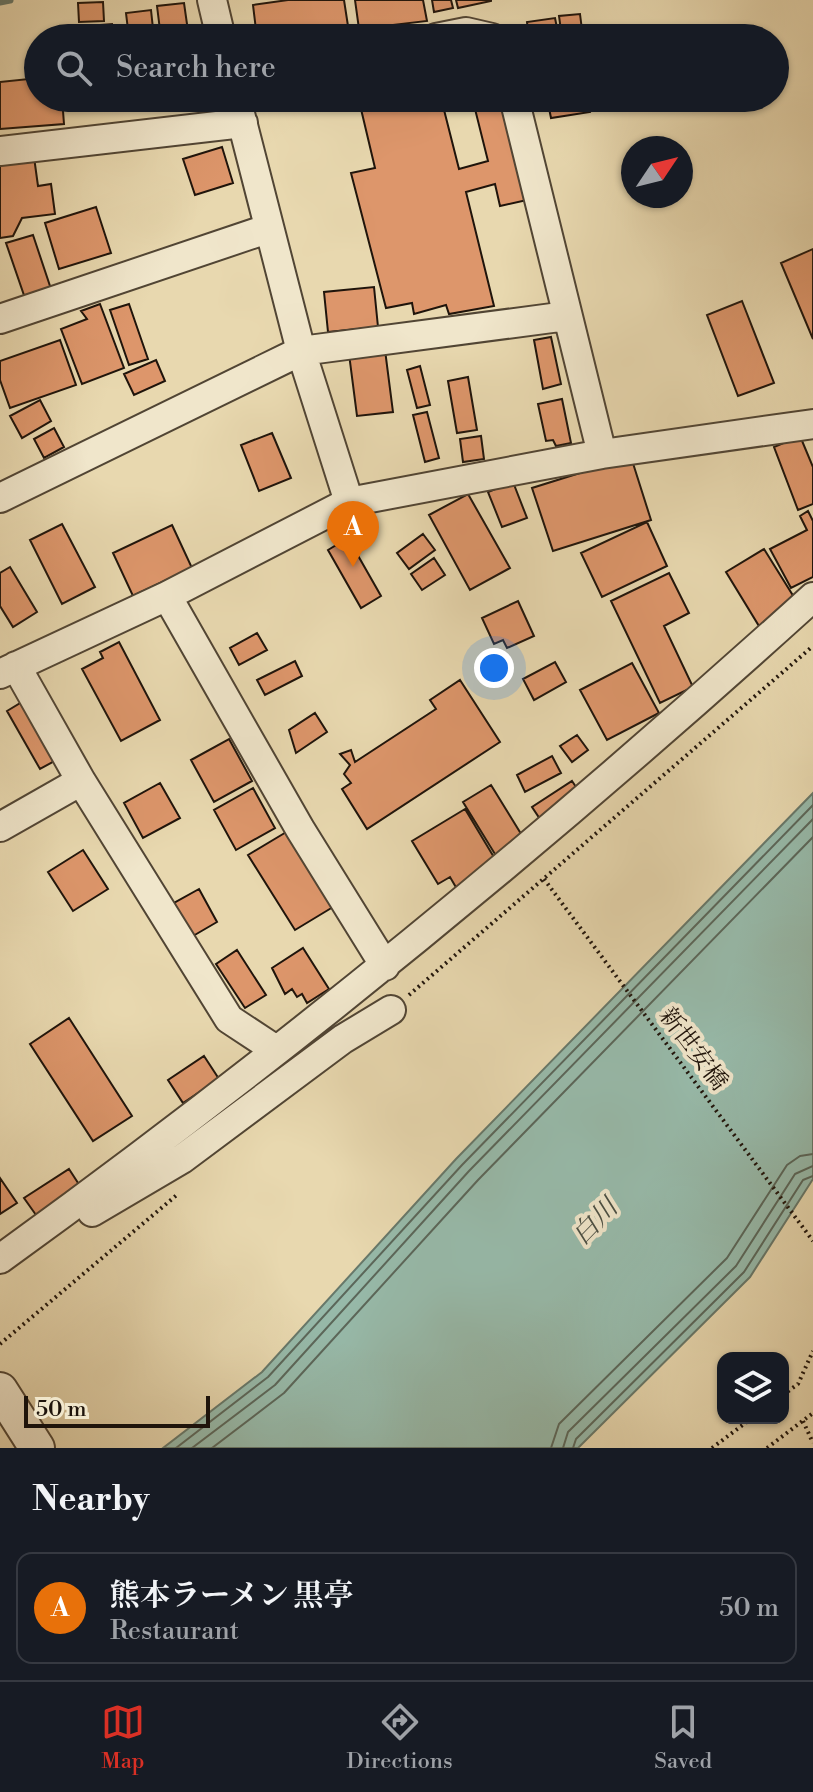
<!DOCTYPE html>
<html lang="en">
<head>
<meta charset="utf-8">
<style>
	:root { --surface:#171b24; --page:#20242c; --text:#f1f3f6; --muted:#9ea1a6; --line:#363941; --accent:#d93025 }
	body { margin:0; font-family:"Libre Bodoni","Noto Serif JP",serif; background:var(--page); color:var(--text) }
	.controls { position:absolute; right:24px; bottom:24px; display:grid; overflow:hidden; border-radius:16px; box-shadow:0 2px 6px #0004 }
	.controls button { width:72px; height:72px; display:grid; place-items:center; padding:0; border:0; border-bottom:2px solid var(--line); background:var(--surface); color:var(--text); font:40px sans-serif }
	.compass { position:absolute; left:621px; top:136px; width:72px; height:72px; border-radius:50%; background:var(--surface); box-shadow:0 2px 6px #0004; rotate:55deg }
	.scale { position:absolute; left:24px; bottom:20px; width:186px; box-sizing:border-box; padding-left:8px; border:4px solid #1f140b; border-top:0; font-size:22px; line-height:28px; white-space:nowrap; color:#1f140b; -webkit-text-stroke:6px #f0e6cb; paint-order:stroke }
	.you { position:absolute; left:494px; top:668px; width:28px; height:28px; margin:-20px; border:6px solid #fff; border-radius:50%; background:#1a73e8; box-shadow:0 0 0 12px #1a73e833 }
	.badge { display:grid; place-items:center; width:52px; height:52px; border-radius:50%; background:var(--accent); color:#fff; font-size:26px; font-weight:700 }
	.pin { position:absolute; translate:-50% -66px; filter:drop-shadow(0 2px 4px #0008) }
	.pin::after { content:''; position:absolute; top:42px; width:28px; height:24px; background:inherit; clip-path:polygon(0 0,100% 0,50% 100%) }
	.list { margin:0; padding:0; list-style:none }
	h2 { display:flex; justify-content:space-between; align-items:center; height:104px; margin:0; padding:0 32px; font-size:34px }
	h2 small { font-size:26px; font-weight:400; color:var(--muted) }
	.list li { display:grid; grid-template-columns:52px 1fr auto; gap:24px; align-items:center; box-sizing:border-box; height:112px; margin:0 16px 16px; padding:0 16px; border:2px solid var(--line); border-radius:16px }
	.list b { display:block; font-size:30px; white-space:nowrap }
	.list p { margin:0; font-size:26px; white-space:nowrap; color:var(--muted) }
	.list em { font-size:26px; font-style:normal; color:var(--muted) }
	.icon { flex:none; width:44px; height:44px; fill:none; stroke:currentColor; stroke-width:2; stroke-linecap:round; stroke-linejoin:round }
	.map { position:relative; flex:none; width:813px; height:1448px; overflow:hidden }
	.search { position:absolute; background:var(--surface); box-shadow:0 2px 6px #0004; left:24px; right:24px; top:24px; height:88px; display:flex; align-items:center; gap:20px; box-sizing:border-box; padding:0 28px; border-radius:44px; color:var(--muted); font-size:30px }
	.sheet { height:232px; background:var(--surface) }
	nav { display:flex; justify-content:space-around; align-items:center; box-sizing:border-box; height:112px; border-top:2px solid var(--line); background:var(--surface); font-size:22px; color:var(--muted) }
	nav a { display:grid; justify-items:center; gap:4px }
	nav .on { color:var(--accent) }
	.map>svg:first-child { display:block }
	.water { fill:#97baaa; stroke:#67786a; stroke-width:2 }
	.lines { fill:none; stroke-linecap:round; stroke-linejoin:round }
	.shore { stroke:#5b675a; stroke-width:2 }
	.stream { stroke:#67786a; stroke-width:7 }
	.building { fill:#dd966b; stroke:#1f140b; stroke-width:2 }
	.minor-casing { stroke:#514534; stroke-width:32 }
	.tertiary-casing { stroke:#514534; stroke-width:38 }
	.path { stroke:#1f140b; stroke-width:4; stroke-dasharray:2 4; stroke-linecap:butt }
	.minor { stroke:#f0e6cb; stroke-width:28 }
	.tertiary { stroke:#f0e6cb; stroke-width:34 }
	.labels { text-anchor:middle; dominant-baseline:central; stroke-width:8; stroke-linejoin:round; paint-order:stroke }
	.street-label { font-size:24px; fill:#1f140b; stroke:#f0e6cb }
	.water-label { font-size:26px; font-style:italic; fill:#494e43; stroke:#f0e6cb }
</style>
</head>
<body>
<div class="map">
<svg width="813" height="1448" viewBox="0 0 813 1448">
	<rect width="100%" height="100%" fill="#e8d8af"/>
	<filter id="stains"><feTurbulence type="fractalNoise" baseFrequency=".0025" numOctaves="4"/><feColorMatrix values="0 0 0 0 .2 0 0 0 0 .09 0 0 0 0 .02 0 0 0 .5 -.17"/></filter>
	<radialGradient id="worn" r=".72"><stop offset=".6" stop-color="#630" stop-opacity="0"/><stop offset="1" stop-color="#630" stop-opacity=".3"/></radialGradient>
	<path class="water" d="M 813,793 L 813,1179 L 750,1277 L 578,1448 L 163,1448 L 262,1372 L 456,1159 Z"/>
	<g class="lines">
		<path class="shore" d="M 176,1448 L 268,1377 L 462,1165 L 813,805
			M 192,1448 L 275,1385 L 469,1171 L 813,819
			M 212,1448 L 284,1393 L 478,1180 L 813,837
			M 551,1448 L 559,1424 L 727,1258 L 787,1165 L 800,1156 L 813,1154
			M 563,1448 L 568,1432 L 736,1266 L 795,1174 L 813,1166
			M 573,1448 L 576,1439 L 744,1272 L 803,1180 L 813,1176"/>
		<path class="stream" d="M 0,2 L 10,0"/>
	</g>
	<path class="building" d="M 288,0 L 344,0 L 348,26 L 257,38 L 253,5 Z
		M 355,0 L 423,0 L 427,21 L 359,29 Z
		M 432,0 L 451,0 L 453,8 L 434,12 Z
		M 456,0 L 491,0 L 491,1 L 458,8 Z
		M 103,2 L 104,21 L 79,22 L 78,3 Z
		M 184,3 L 189,38 L 161,38 L 157,6 Z
		M 151,10 L 154,38 L 129,38 L 126,13 Z
		M 580,14 L 583,38 L 562,38 L 559,16 Z
		M 555,18 L 559,38 L 529,38 L 527,22 Z
		M 112,24 L 113,38 L 75,38 L 74,27 Z
		M 38,78 L 38,98 L 62,98 L 64,124 L 0,129 L 0,82 Z
		M 146,98 L 192,98 L 147,104 Z
		M 420,98 L 423,106 L 442,102 L 459,169 L 488,161 L 473,101 L 505,98 L 527,200 L 500,206 L 495,184 L 466,192 L 494,306 L 449,314 L 446,305 L 414,314 L 412,303 L 386,308 L 351,173 L 375,168 L 361,109 L 394,103 L 395,99 Z
		M 547,98 L 588,98 L 590,112 L 551,118 Z
		M 222,147 L 233,183 L 195,195 L 183,159 Z
		M 34,157 L 38,186 L 51,184 L 55,214 L 22,218 L 13,236 L 0,238 L 0,162 Z
		M 96,207 L 111,253 L 59,269 L 45,223 Z
		M 33,235 L 53,295 L 26,301 L 6,243 Z
		M 813,249 L 813,339 L 781,263 Z
		M 374,287 L 378,327 L 328,332 L 324,292 Z
		M 742,301 L 774,383 L 738,396 L 707,315 Z
		M 100,304 L 124,368 L 82,384 L 61,329 L 87,319 L 81,311 Z
		M 129,304 L 148,359 L 129,365 L 110,310 Z
		M 551,337 L 561,384 L 543,389 L 534,340 Z
		M 60,340 L 76,385 L 10,408 L 0,380 L 0,361 Z
		M 385,350 L 393,412 L 357,416 L 349,354 Z
		M 156,360 L 165,381 L 134,395 L 124,374 Z
		M 420,366 L 430,405 L 417,408 L 407,370 Z
		M 468,377 L 477,430 L 457,433 L 448,381 Z
		M 562,399 L 571,443 L 556,446 L 553,440 L 546,441 L 538,404 Z
		M 40,400 L 51,421 L 22,438 L 10,416 Z
		M 427,412 L 439,458 L 425,462 L 413,415 Z
		M 54,428 L 64,447 L 44,458 L 34,439 Z
		M 272,433 L 291,478 L 259,491 L 241,445 Z
		M 481,436 L 484,459 L 463,462 L 460,439 Z
		M 800,436 L 813,467 L 813,504 L 798,510 L 774,447 Z
		M 631,457 L 651,520 L 553,551 L 532,488 Z
		M 513,482 L 527,518 L 502,527 L 488,492 Z
		M 468,494 L 510,568 L 470,590 L 429,515 Z
		M 808,511 L 813,521 L 813,577 L 791,588 L 770,549 L 807,530 L 800,516 Z
		M 647,522 L 667,566 L 602,597 L 581,553 Z
		M 62,524 L 95,587 L 62,604 L 30,540 Z
		M 172,525 L 192,568 L 133,596 L 113,553 Z
		M 423,534 L 435,550 L 409,569 L 397,553 Z
		M 348,538 L 381,596 L 361,608 L 328,550 Z
		M 764,549 L 797,602 L 759,626 L 726,572 Z
		M 434,558 L 445,575 L 422,590 L 411,574 Z
		M 10,567 L 37,612 L 13,627 L 0,606 L 0,573 Z
		M 669,573 L 689,613 L 664,626 L 693,687 L 660,703 L 611,601 Z
		M 518,601 L 534,636 L 507,648 L 503,640 L 494,644 L 482,618 Z
		M 257,633 L 267,650 L 239,665 L 230,648 Z
		M 119,642 L 160,720 L 121,741 L 82,669 L 103,658 L 100,652 Z
		M 295,661 L 302,676 L 265,695 L 257,680 Z
		M 555,662 L 566,682 L 534,700 L 523,679 Z
		M 632,663 L 659,713 L 607,740 L 580,690 Z
		M 460,680 L 500,742 L 367,829 L 342,789 L 351,783 L 344,774 L 350,765 L 340,754 L 351,750 L 355,762 L 436,709 L 430,700 Z
		M 27,699 L 60,758 L 40,769 L 7,711 Z
		M 315,713 L 327,732 L 296,753 L 289,730 Z
		M 577,735 L 588,750 L 572,762 L 560,746 Z
		M 229,739 L 252,781 L 214,802 L 191,760 Z
		M 552,756 L 561,773 L 525,792 L 517,775 Z
		M 572,781 L 582,796 L 542,822 L 532,807 Z
		M 160,783 L 180,818 L 143,838 L 124,803 Z
		M 491,785 L 526,842 L 498,859 L 463,802 Z
		M 253,788 L 275,828 L 236,850 L 214,810 Z
		M 465,809 L 498,864 L 457,889 L 450,877 L 438,884 L 412,841 Z
		M 288,831 L 333,907 L 295,930 L 248,855 Z
		M 83,850 L 108,889 L 73,911 L 48,872 Z
		M 199,889 L 217,922 L 193,936 L 174,903 Z
		M 303,948 L 329,989 L 307,1003 L 302,994 L 297,997 L 292,989 L 285,994 L 272,968 Z
		M 237,950 L 266,995 L 245,1008 L 216,964 Z
		M 69,1018 L 132,1116 L 93,1141 L 30,1044 Z
		M 204,1056 L 219,1079 L 183,1103 L 168,1080 Z
		M 69,1169 L 80,1186 L 36,1215 L 24,1198 Z
		M 0,1178 L 17,1203 L 0,1214 Z"/>
	<g class="lines">
		<defs>
			<path id="minor" d="M 212,0 L 221,38
				M 436,38 L 466,32 L 492,38
				M 236,98 L 301,351 L 349,502
				M 514,98 L 602,454
				M 0,151 L 243,123
				M 0,319 L 267,229
				M 0,498 L 301,351 L 567,316
				M 167,596 L 300,829 L 385,966
				M 16,666 L 81,781 L 229,1019 L 276,1050
				M 0,674 L 167,596 L 349,502 L 602,454 L 813,424
				M 0,827 L 81,781
				M 92,1212 L 182,1159 L 343,1039 L 391,1010
				M 0,1259 C 284,1054 554,832 813,597"/>
			<path id="tertiary" d="M 0,1390 L 37,1448"/>
		</defs>
		<use href="#minor" class="minor-casing"/>
		<use href="#tertiary" class="tertiary-casing"/>
		<path class="path" d="M 544,879 L 813,1241
			M 409,995 L 813,646
			M 0,1344 L 178,1194
			M 783,1395 L 798,1384 L 813,1351
			M 803,1421 L 813,1443
			M 712,1448 L 752,1418
			M 767,1448 L 813,1413"/>
		<use href="#minor" class="minor"/>
		<use href="#tertiary" class="tertiary"/>
	</g>
	<g class="labels">
		<g class="street-label">
			<text transform="translate(693 1049) rotate(53)">新世安橋</text>
		</g>
		<g class="water-label">
			<text transform="translate(595 1222) rotate(-46)">白川</text>
		</g>
	</g>
	<rect width="100%" height="100%" filter="url(#stains)"/>
	<rect width="100%" height="100%" fill="url(#worn)"/>
</svg>
<div class="controls">
<button><svg class="icon" aria-label="layers" viewBox="0 0 24 24"><path d="M12 4l9 5-9 5-9-5zM3 14l9 5 9-5"/></svg></button>
</div>
<svg class="compass" viewBox="-18 -18 36 36"><path d="M0-13l5 13h-10z" fill="#e53935"/><path d="M0 13l5-13h-10z" fill="#9ea1a6"/></svg>
<div class="scale">50 m</div>
<div class="you"></div>
<div class="pin badge" style="left:353px;top:567px;background:#e8710a">A</div>
<div class="search"><svg class="icon" aria-label="search" viewBox="0 0 24 24"><circle cx="10" cy="10" r="6"/><path d="M15 15l6 6"/></svg>Search here</div>
</div>
<section class="sheet">
<h2>Nearby<small></small></h2>
<ul class="list">
<li><span class="badge" style="background:#e8710a">A</span><div><b>熊本ラーメン 黒亭</b><p>Restaurant</p></div><em>50 m</em></li>
</ul>
</section>
<nav>
<a class="on"><svg class="icon" aria-label="map" viewBox="0 0 24 24"><path d="M3 6l6-2 6 2 6-2v14l-6 2-6-2-6 2zM9 4v14M15 6v14"/></svg>Map</a>
<a><svg class="icon" aria-label="directions" viewBox="0 0 24 24"><path d="M12 3l9 9-9 9-9-9zM9 14v-3h6M13 9l2 2-2 2"/></svg>Directions</a>
<a><svg class="icon" aria-label="saved" viewBox="0 0 24 24"><path d="M7 4h10v16l-5-4-5 4z"/></svg>Saved</a>
</nav>
</body>
</html>
